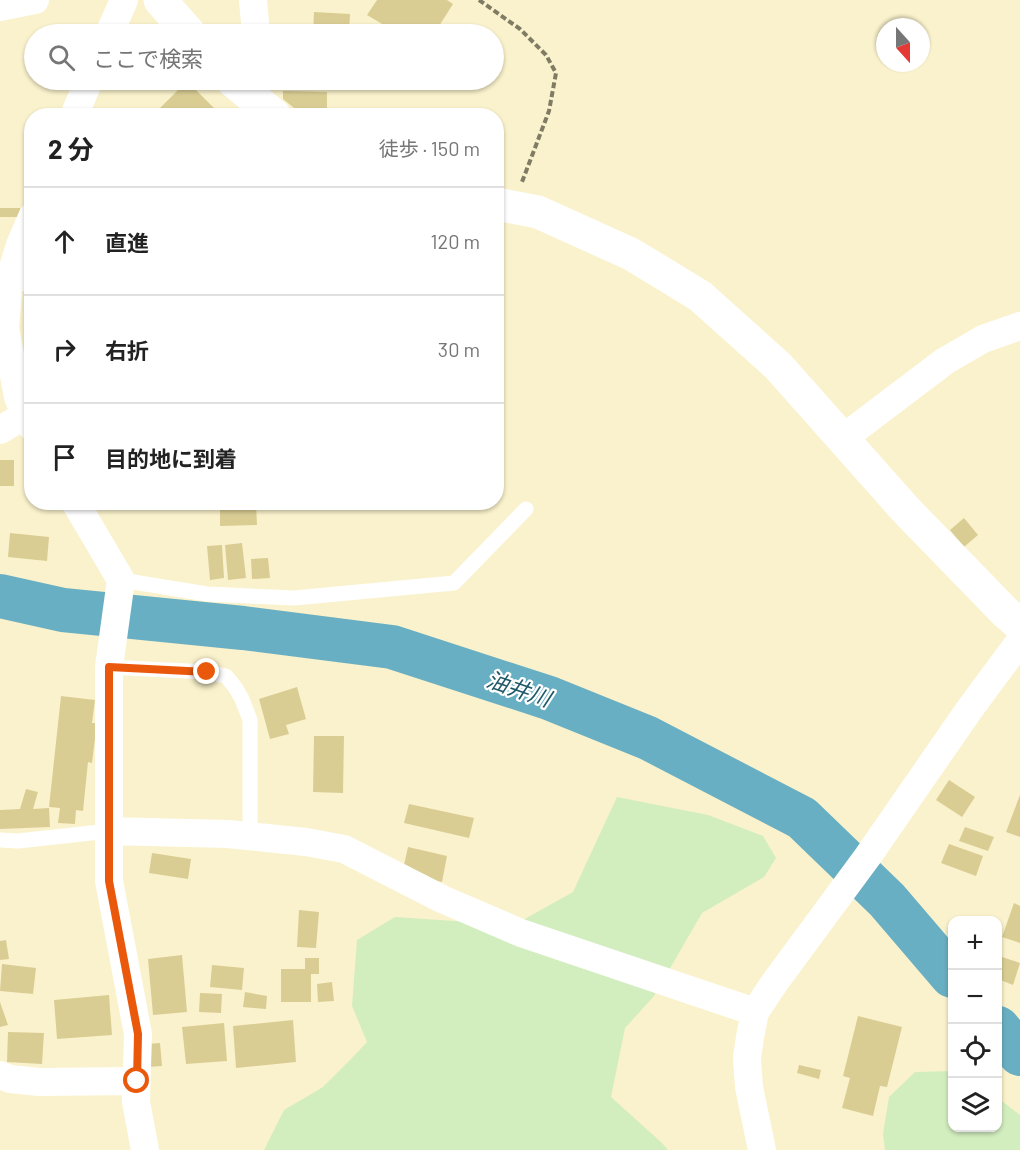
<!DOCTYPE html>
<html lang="ja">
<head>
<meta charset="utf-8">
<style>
	:root { --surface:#fff; --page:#f6f6f6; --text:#222; --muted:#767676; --line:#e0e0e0 }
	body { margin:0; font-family:Barlow,"Noto Sans JP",sans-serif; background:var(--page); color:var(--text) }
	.controls { position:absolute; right:18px; bottom:18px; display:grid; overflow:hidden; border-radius:12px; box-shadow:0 2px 4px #0004 }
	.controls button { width:54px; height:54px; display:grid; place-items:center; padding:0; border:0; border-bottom:2px solid var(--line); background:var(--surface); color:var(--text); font:30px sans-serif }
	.compass { position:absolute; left:876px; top:18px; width:54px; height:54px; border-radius:50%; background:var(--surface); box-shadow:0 2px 4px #0004; rotate:159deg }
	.stop { position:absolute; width:18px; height:18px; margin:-14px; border:4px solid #ea580c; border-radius:50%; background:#fff }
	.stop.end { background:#ea580c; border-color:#fff; box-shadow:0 2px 6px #0008 }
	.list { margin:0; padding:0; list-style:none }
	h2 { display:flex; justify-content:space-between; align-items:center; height:78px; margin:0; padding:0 24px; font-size:26px }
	h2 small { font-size:20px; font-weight:400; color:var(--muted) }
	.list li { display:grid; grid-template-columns:39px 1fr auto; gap:18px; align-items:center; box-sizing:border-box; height:108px; padding:0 24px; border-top:2px solid var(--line) }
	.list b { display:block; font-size:22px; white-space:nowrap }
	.list em { font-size:20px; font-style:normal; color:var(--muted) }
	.icon { flex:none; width:33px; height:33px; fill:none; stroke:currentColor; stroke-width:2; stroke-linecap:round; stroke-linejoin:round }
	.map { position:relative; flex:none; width:1020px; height:1150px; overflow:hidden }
	.search { position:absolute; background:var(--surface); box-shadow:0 2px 4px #0004; left:24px; top:24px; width:480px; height:66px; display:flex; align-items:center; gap:15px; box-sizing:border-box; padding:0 21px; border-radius:33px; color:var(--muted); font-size:22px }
	.panel { position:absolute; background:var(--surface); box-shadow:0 2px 4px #0004; left:24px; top:108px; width:480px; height:402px; border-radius:24px }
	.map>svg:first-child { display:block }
	.green { fill:#d2edbe }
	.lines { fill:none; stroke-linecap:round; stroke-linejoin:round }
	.river { stroke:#69afc3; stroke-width:44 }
	.building { fill:#dacd94 }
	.path { stroke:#807b63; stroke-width:4; stroke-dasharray:6 3; stroke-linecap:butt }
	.service { stroke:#fff; stroke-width:15 }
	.minor { stroke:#fff; stroke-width:28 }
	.tertiary { stroke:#fff; stroke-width:33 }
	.route { stroke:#ea580c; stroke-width:8 }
	.labels { text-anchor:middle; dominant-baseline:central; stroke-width:4.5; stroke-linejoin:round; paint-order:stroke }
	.water-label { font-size:22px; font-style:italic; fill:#1f5868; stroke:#fff }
</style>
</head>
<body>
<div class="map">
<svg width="1020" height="1150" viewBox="0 0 1020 1150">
	<rect width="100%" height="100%" fill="#faf2cc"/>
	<path class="green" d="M 617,797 L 708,815 L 763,836 L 776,858 L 764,877 L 702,913 L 654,996 L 625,1028 L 611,1097 L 662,1143 L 668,1150 L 264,1150 L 284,1110 L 323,1087 L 352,1058 L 367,1042 L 352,1006 L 357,940 L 395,917 L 514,925 L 573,892 Z
		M 952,1071 L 952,1128 L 998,1128 L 998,1098 L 1020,1115 L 1020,1150 L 885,1150 L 883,1134 L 889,1097 L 915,1072 Z"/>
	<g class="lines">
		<path class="river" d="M 0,596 L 63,610 L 243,628 L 392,647 L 549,698 L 648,738 L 802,818 L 887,900 L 952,976
			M 998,1028 L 1020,1054"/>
	</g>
	<path class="building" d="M 377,0 L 447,0 L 453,4 L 434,34 L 399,34 L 367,15 Z
		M 314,12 L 350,14 L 349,34 L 313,34 Z
		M 368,24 L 383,34 L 361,34 Z
		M 295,80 L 324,80 L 325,86 L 295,87 Z
		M 187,81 L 217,111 L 212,116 L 165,116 L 159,109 Z
		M 283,91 L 327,92 L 327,116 L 304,116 L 283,99 Z
		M 0,208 L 20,208 L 20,217 L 0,217 Z
		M 0,460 L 14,460 L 14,486 L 0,486 Z
		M 220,502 L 256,502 L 257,525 L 220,526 Z
		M 964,518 L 978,535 L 964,547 L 950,530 Z
		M 10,533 L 49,537 L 47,561 L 8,557 Z
		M 242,543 L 246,578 L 228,580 L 225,545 Z
		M 222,545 L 224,578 L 210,580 L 207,546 Z
		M 268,558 L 270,578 L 252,579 L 251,559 Z
		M 297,687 L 306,719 L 286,725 L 289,734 L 270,739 L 259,699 Z
		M 61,696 L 95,700 L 92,723 L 97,723 L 92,763 L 88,762 L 83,811 L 76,810 L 75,824 L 58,823 L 60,808 L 49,807 Z
		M 314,736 L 344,736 L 343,793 L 313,792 Z
		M 949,780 L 975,797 L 962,817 L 936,800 Z
		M 26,789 L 38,792 L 33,809 L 49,808 L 50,827 L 0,829 L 0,810 L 20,809 Z
		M 1020,795 L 1020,837 L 1006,832 Z
		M 409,804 L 474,818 L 469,838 L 404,823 Z
		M 965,827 L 994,837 L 988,851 L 959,841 Z
		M 949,844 L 983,856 L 976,876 L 941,863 Z
		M 408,847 L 447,856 L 442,882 L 402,874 Z
		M 152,853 L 191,859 L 188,879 L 149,873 Z
		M 1014,903 L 1020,906 L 1020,943 L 1002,937 Z
		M 299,910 L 319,912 L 316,948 L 297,947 Z
		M 6,940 L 9,959 L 0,960 L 0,941 Z
		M 182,955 L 187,1012 L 153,1015 L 148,959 Z
		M 999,956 L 1020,963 L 1013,985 L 998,979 L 998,959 Z
		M 305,958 L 319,958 L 319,974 L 311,974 L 311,1002 L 281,1002 L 281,969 L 305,969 Z
		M 2,964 L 36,968 L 33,994 L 0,991 Z
		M 212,965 L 244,968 L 242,990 L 210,987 Z
		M 332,982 L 334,1001 L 318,1002 L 317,984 Z
		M 245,992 L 267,996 L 266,1009 L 243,1007 Z
		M 200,993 L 222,994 L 221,1013 L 199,1012 Z
		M 109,995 L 112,1035 L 57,1039 L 54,1000 Z
		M 0,1002 L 8,1025 L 0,1027 Z
		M 858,1016 L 902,1027 L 887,1087 L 880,1086 L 873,1116 L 842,1108 L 850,1078 L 843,1076 Z
		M 293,1020 L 296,1062 L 236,1068 L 233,1026 Z
		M 224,1023 L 227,1061 L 186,1064 L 182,1027 Z
		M 8,1032 L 44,1033 L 42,1064 L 7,1062 Z
		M 160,1043 L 162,1066 L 148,1067 L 146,1044 Z
		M 799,1065 L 821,1070 L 819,1079 L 797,1073 Z"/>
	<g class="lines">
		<path class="path" d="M 479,0 L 520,29 L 546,55 L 556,73 L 549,111 L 522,182"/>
		<path class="service" d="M 9,281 L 32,285
			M 121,580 L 207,594 L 294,598 L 454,583 L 526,509
			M 109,667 L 207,672 L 226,676 L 235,687 L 242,699 L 250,720 L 250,836
			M 0,840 L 18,841 L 109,831"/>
		<path class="minor" d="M 253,0 L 256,34
			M 0,7 L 35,0
			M 109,34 L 124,0
			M 74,116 L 89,80
			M 32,217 L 20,245 L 9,281 L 5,328 L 18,397 L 25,415 L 32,427
			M 0,430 L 25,415
			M 842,439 L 945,361 L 983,339 L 1020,326
			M 75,502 L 121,580 L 109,667 L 109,881 L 138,1034 L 136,1102 L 145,1150
			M 109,831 L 228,834 L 306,842 L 344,849 L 442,899 L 521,933 L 755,1012
			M 0,1075 L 10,1079 L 39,1082 L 137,1081
			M 762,1150 L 749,1087 L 747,1058 L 750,1037 L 755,1012 L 775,982 L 868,856 L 969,710 L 1020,641"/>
		<path class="tertiary" d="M 160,0 L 190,34
			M 232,80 L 275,116
			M 496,204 L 538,212 L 631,254 L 700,296 L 778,366 L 905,509 L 1005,612 L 1020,625"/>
	</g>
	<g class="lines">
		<path class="route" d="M 137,1081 L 138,1034 L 109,881 L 109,667 L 207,672"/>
	</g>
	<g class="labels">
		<g class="water-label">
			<text transform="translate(519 688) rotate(19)">油井川</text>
		</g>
	</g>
</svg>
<div class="controls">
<button>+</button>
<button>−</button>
<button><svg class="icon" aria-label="locate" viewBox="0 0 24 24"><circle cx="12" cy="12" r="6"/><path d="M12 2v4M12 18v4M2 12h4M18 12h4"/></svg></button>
<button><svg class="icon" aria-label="layers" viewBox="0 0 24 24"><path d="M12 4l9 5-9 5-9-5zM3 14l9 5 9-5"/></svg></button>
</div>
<svg class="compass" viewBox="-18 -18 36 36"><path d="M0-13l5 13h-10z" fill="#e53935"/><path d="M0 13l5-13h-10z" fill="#767676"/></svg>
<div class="stop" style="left:137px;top:1081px"></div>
<div class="stop end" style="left:207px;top:672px"></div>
<div class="search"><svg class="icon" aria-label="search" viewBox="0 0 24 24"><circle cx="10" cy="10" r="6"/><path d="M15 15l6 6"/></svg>ここで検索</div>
<section class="panel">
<h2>2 分<small>徒歩 · 150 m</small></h2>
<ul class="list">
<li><svg class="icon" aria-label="ahead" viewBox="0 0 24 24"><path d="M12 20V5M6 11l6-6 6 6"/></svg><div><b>直進</b></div><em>120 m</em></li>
<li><svg class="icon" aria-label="right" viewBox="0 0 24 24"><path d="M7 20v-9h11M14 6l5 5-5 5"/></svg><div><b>右折</b></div><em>30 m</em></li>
<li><svg class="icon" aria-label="arrive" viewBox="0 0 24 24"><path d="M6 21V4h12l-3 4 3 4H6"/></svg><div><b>目的地に到着</b></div></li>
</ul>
</section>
</div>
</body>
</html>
